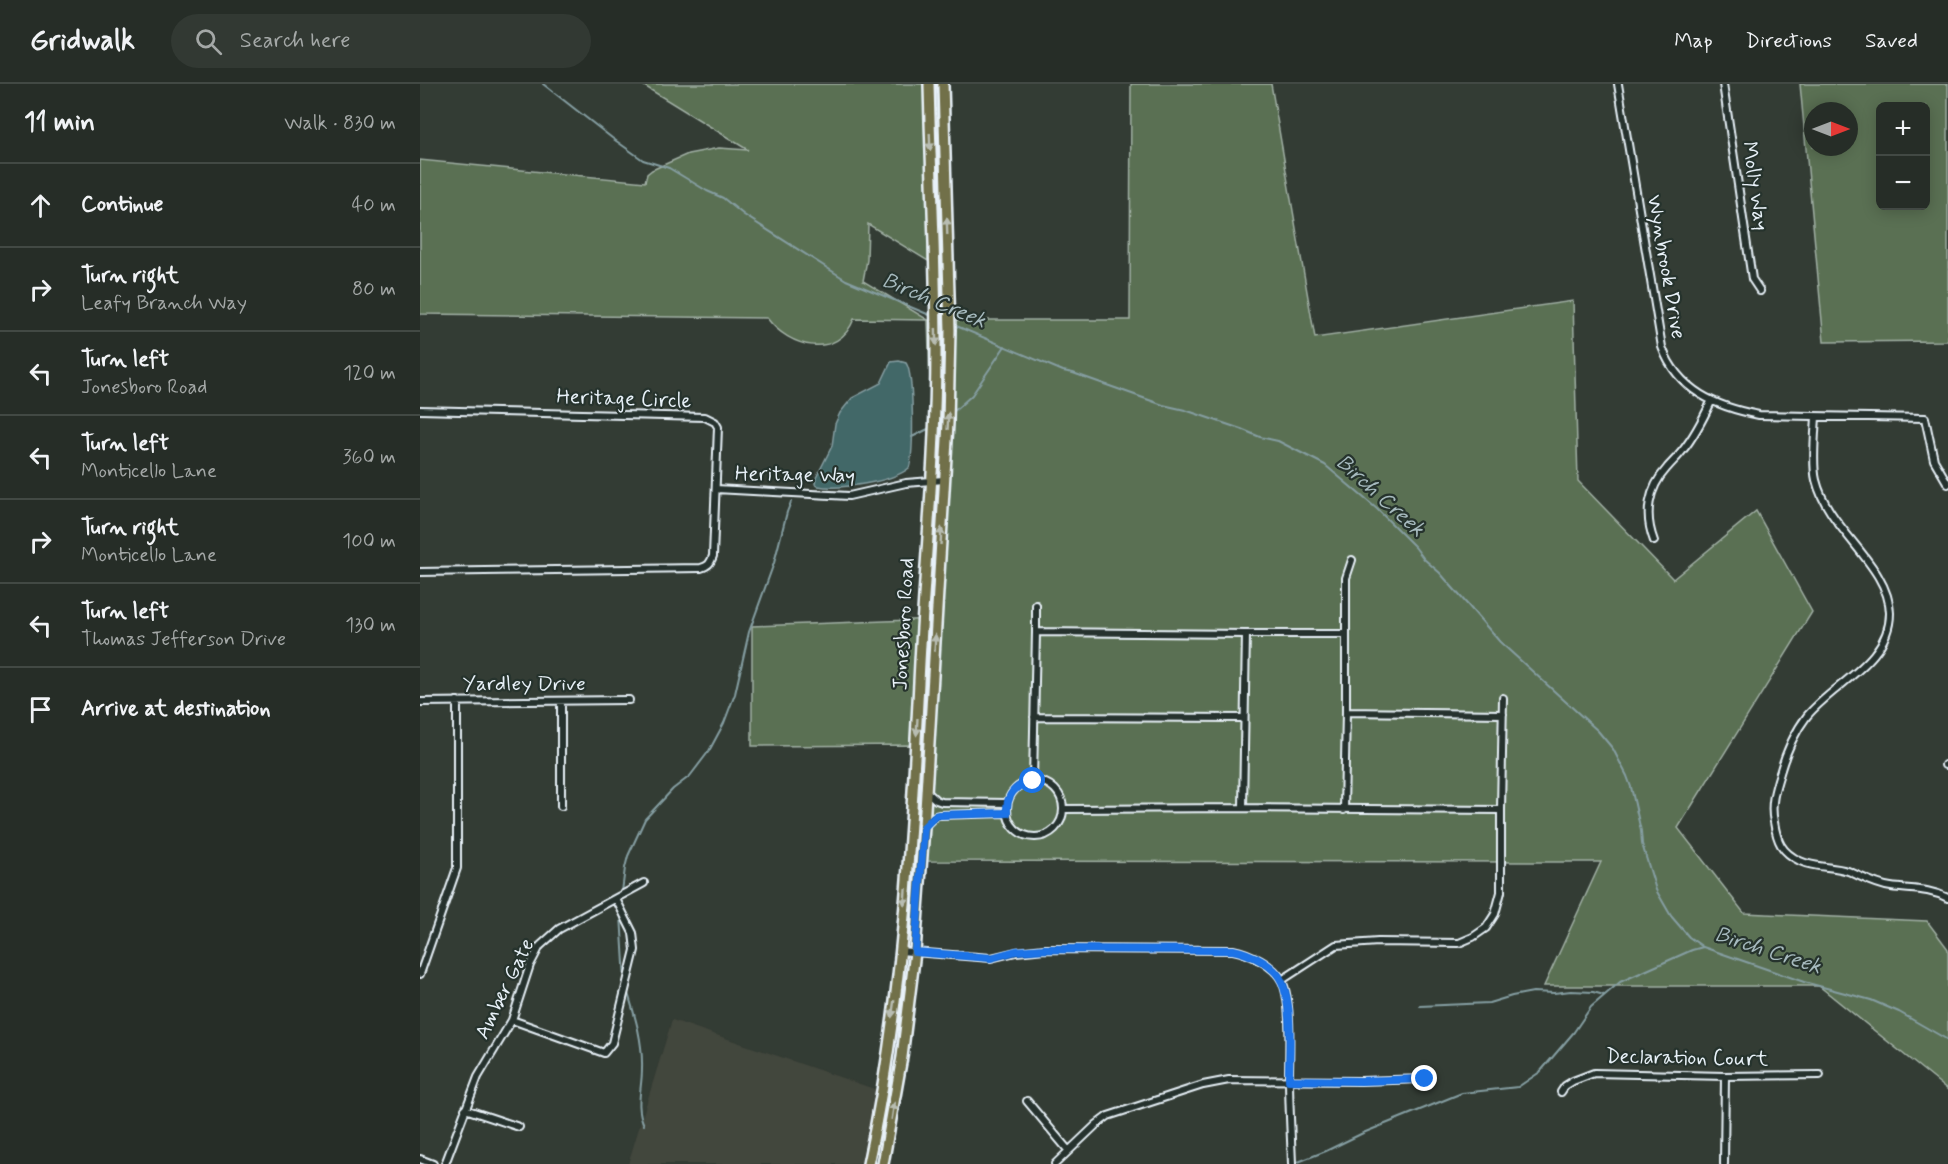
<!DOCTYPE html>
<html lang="en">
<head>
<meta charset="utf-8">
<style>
	:root { --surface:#262d27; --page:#323933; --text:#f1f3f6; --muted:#a4a8a7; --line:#424944 }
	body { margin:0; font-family:Mynerve,sans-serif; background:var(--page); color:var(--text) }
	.controls { position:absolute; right:18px; top:18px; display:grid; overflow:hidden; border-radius:9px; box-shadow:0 3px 15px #0003 }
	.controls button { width:54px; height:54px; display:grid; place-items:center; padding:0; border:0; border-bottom:2px solid var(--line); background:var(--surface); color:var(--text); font:30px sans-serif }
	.compass { position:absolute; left:1384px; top:18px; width:54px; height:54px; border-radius:50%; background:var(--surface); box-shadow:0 3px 15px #0003; rotate:90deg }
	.stop { position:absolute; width:18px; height:18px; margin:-14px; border:4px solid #1a73e8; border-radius:50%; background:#fff }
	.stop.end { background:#1a73e8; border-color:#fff; box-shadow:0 2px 6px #0008 }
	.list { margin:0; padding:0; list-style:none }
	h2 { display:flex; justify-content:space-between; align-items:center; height:78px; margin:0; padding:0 24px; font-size:26px }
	h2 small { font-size:20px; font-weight:400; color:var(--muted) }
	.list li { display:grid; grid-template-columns:39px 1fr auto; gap:18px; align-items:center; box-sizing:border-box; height:84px; padding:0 24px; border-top:2px solid var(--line) }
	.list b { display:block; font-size:22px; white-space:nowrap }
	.list p { margin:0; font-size:20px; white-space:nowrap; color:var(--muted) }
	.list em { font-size:20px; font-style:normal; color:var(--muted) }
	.icon { flex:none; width:33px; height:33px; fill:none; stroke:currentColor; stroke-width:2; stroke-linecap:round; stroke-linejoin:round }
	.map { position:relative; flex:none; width:1528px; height:1080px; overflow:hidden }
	header { display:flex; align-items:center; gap:36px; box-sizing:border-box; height:84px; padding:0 30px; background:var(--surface); border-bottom:2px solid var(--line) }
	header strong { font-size:28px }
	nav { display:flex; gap:33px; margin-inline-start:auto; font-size:21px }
	.search { width:420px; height:54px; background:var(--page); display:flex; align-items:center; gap:15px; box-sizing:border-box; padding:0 21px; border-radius:33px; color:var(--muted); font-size:22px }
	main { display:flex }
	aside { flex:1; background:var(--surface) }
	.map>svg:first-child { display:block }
	.built { fill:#43463d }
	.green { fill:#5a6f52; stroke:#a1b0a5; stroke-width:1.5; fill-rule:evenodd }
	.water { fill:#436768; stroke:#859ea2; stroke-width:1.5 }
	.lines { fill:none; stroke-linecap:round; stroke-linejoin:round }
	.stream { stroke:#859ea2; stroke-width:2 }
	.minor-casing { stroke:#e8f1f8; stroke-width:10 }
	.primary-casing { stroke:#e8f1f8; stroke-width:14 }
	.minor { stroke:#26332d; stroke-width:6 }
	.primary { stroke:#716f4a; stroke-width:9 }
	.oneway { fill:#b8bdb2 }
	.route { stroke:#1a73e8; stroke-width:8 }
	.labels { text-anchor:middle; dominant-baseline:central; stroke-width:4.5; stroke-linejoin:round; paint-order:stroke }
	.street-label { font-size:21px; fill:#e8f1f8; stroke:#26332d }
	.water-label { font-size:22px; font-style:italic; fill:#a6babe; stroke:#26332d }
</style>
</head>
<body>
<header>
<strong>Gridwalk</strong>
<div class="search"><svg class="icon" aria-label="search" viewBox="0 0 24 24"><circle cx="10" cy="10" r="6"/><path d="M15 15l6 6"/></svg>Search here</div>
<nav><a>Map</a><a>Directions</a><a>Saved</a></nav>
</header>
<main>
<aside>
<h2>11 min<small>Walk · 830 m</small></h2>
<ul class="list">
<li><svg class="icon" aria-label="ahead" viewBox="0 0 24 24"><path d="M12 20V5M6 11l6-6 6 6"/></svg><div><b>Continue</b></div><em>40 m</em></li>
<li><svg class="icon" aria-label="right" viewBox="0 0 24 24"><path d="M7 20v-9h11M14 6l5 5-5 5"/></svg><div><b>Turn right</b><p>Leafy Branch Way</p></div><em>80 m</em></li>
<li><svg class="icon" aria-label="left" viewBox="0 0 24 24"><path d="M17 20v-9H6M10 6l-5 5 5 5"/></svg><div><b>Turn left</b><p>Jonesboro Road</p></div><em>120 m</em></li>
<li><svg class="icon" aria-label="left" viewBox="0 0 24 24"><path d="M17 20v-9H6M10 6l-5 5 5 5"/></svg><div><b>Turn left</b><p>Monticello Lane</p></div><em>360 m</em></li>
<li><svg class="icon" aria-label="right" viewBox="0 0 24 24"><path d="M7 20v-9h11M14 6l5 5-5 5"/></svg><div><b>Turn right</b><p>Monticello Lane</p></div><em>100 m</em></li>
<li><svg class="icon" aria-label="left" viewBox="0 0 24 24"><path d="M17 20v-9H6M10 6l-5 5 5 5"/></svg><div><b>Turn left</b><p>Thomas Jefferson Drive</p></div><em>130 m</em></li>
<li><svg class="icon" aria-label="arrive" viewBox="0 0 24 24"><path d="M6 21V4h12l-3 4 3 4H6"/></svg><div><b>Arrive at destination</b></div></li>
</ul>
</aside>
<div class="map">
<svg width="1528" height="1080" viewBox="0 0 1528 1080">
	<rect width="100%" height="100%" fill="#333c34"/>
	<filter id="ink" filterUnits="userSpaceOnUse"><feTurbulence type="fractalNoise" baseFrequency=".0167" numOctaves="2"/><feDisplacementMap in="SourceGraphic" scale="12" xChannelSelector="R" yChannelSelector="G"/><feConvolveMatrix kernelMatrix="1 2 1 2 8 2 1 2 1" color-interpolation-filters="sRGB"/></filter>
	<g filter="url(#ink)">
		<path class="built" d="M 252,936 L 466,1009 L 450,1080 L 208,1080 Z"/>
		<path class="green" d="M 221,0 L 508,0 L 508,177 L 448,140 L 447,176 L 443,197 L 508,236 L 710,236 L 711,0 L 851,0 L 895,254 L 1153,217 L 1158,397 L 1253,495 L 1336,427 L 1392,528 L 1258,744 L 1324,829 L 1507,837 L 1528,865 L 1528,1006 L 1399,902 L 1124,902 L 1181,778 L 493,777 L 498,661 L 332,662 L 332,542 L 517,535 L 508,236 L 434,235 C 418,276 369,264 347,234 L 0,230 L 0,76 L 225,98 L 227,90 L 232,86 L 268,70 L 299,64 L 328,66 Z
			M 1380,0 L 1528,0 L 1528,257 L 1404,258 ZM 1460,22 L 1506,22 L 1506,122 L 1460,122 ZM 1393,27 L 1429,27 L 1429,63 L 1393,63 Z"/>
		<path class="water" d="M 479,277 L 486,279 C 494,290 494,370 489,384 C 473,398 418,406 398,402 L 395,400 L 396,394 L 412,362 L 415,340 L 420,329 L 432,314 L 461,299 L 471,278 Z"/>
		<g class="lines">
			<path class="stream" d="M 123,0 L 192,54 L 223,76 L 249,84 L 287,107 L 303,114 L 324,131 L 426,196 L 512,232
				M 534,241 L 643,287 L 653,289 L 743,321 L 765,326 L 821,345 L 840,353 L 858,357 L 905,381 L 957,425 L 995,463 L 1004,475 L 1020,489 L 1080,558 L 1178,647 L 1193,665 L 1207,692 L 1211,703 L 1221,747 L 1222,760 L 1236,806 L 1251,832 L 1269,853 L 1283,863 L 1384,898 L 1451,916 L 1479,928 L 1528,956
				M 531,330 L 552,311 L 585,262
				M 492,353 L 512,343
				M 202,808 L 205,784 L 208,772 L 225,735 L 253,705 L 270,692 L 289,667 L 304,639 L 315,610 L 329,548 L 354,479 L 367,428 L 371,418
				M 201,831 L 205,897
				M 207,906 C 215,932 223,957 222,985 C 222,1005 215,1022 224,1041
				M 1000,922 L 1069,919 L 1092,912 L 1113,908 L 1134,909 L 1151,907 L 1173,908 L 1184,911
				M 873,1080 L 906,1067 L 943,1049 L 1042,1009 L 1098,1003 L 1120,988 L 1154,948 L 1171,923 L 1200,898 L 1272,866 L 1283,863"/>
			<defs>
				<path id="minor" d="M 1198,0 L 1242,263 C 1258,307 1297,323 1339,331 L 1505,334 L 1514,376 L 1528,400
					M 1303,0 L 1332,195 L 1340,207
					M 0,326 L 285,333 L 295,338 L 298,343 L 293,472 C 290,480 288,482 281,484 L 0,488
					M 1396,333 C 1395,350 1392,380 1396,396 C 1408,446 1469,481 1470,529 C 1470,577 1413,600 1387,632 C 1374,649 1366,668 1360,689 C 1355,705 1350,721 1354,738 C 1357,757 1361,768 1380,777 C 1395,784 1412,782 1428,787 C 1442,793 1456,801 1471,803 C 1492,806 1508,804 1528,814
					M 296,405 L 429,412 L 486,399 L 524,396
					M 1234,457 C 1224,431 1228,405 1247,384 C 1252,378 1258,373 1263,366 C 1275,351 1283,335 1291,318
					M 616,521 L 616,548
					M 826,550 L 926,550
					M 141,617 L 141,722
					M 0,618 L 209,616
					M 926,628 L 926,494 L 932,476
					M 614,633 L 824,634
					M 1525,681 L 1528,681
					M 613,697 L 616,548 L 826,550 L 823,724 L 643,725
					M587 725a28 28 0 1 1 56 0a28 28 0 1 1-56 0Z
					M 506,707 L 516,716 L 522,718 L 587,719
					M 823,724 L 1081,726 L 1083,614
					M 924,726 L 926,628 L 1083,630
					M 504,743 L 515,732 L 519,731 L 587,729
					M 480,867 L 571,874 L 596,868 L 625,865 L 813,866 C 829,869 854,881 862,897 C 872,917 869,969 869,993 C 869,1022 871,1051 872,1080
					M 0,890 L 37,784 L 37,617
					M 862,896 L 916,861 L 958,858 L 1039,859 L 1053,853 L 1066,844 L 1075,830 L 1081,808 L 1081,726
					M 92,936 L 184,969 L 192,959 L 215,866 L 213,849 L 196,815
					M 1141,1008 L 1145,1002 L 1153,997 L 1174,989 L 1305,992 L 1400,991
					M 607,1017 L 648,1066
					M 45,1025 L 99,1043
					M 0,1075 L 13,1080
					M 25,1080 L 58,993 L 92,936 L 110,881 L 120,862 L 139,845 L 224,799
					M 635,1080 L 676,1041 L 688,1032 L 783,1001 L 809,996 L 941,997 L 1005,995
					M 1304,1080 L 1305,992"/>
				<path id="primary" d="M 448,1080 C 482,923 491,758 499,598 C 504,488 516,377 516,267 C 516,178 511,89 509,0
					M 463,1080 L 482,973 L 495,868 L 504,743 L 528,339 L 530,246 L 523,0"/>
			</defs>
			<use href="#minor" class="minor-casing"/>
			<use href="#primary" class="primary-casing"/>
			<use href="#minor" class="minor"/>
			<use href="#primary" class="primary"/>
		</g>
		<defs><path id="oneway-solid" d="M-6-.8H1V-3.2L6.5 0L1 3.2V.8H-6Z" transform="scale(1.5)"/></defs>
		<g class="oneway">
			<use href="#oneway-solid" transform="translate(510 58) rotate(88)"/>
			<use href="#oneway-solid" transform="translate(527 142) rotate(-92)"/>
			<use href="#oneway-solid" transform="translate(516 253) rotate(89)"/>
			<use href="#oneway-solid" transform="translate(528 337) rotate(-87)"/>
			<use href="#oneway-solid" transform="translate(521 452) rotate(-87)"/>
			<use href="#oneway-solid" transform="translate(515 559) rotate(-87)"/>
			<use href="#oneway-solid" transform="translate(497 643) rotate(93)"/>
			<use href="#oneway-solid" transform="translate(485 813) rotate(94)"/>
			<use href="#oneway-solid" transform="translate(473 925) rotate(98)"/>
			<use href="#oneway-solid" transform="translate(473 1027) rotate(-81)"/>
		</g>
	</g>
	<g class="lines" filter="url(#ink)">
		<path class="route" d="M 613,697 C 596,700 586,711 587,729 L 519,731 L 515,732 L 504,743 L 495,868 L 571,874 L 596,867 L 625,865 L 813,866 C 829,869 855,881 862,898 C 873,923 869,968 869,996 L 941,997 L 1005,995"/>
	</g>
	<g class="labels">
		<g class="street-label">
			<text transform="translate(1335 102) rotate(82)">Molly Way</text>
			<text transform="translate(1246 183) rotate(80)">Wynbrook Drive</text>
			<text transform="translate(204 315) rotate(2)">Heritage Circle</text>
			<text transform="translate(375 391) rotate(1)">Heritage Way</text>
			<text transform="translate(484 540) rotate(-87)">Jonesboro Road</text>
			<text x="104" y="600">Yardley Drive</text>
			<text transform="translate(85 905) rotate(-64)">Amber Gate</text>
			<text transform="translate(1267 974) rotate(1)">Declaration Court</text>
		</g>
		<g class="water-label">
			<text transform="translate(514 217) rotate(23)">Birch Creek</text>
			<text transform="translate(960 412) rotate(42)">Birch Creek</text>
			<text transform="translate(1348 867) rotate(18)">Birch Creek</text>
		</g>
	</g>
</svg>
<div class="controls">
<button>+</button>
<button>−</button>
</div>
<svg class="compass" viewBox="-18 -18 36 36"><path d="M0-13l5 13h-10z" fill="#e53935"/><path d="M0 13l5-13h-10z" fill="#a4a8a7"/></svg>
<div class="stop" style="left:613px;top:697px"></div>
<div class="stop end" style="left:1005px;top:995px"></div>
</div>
</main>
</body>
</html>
